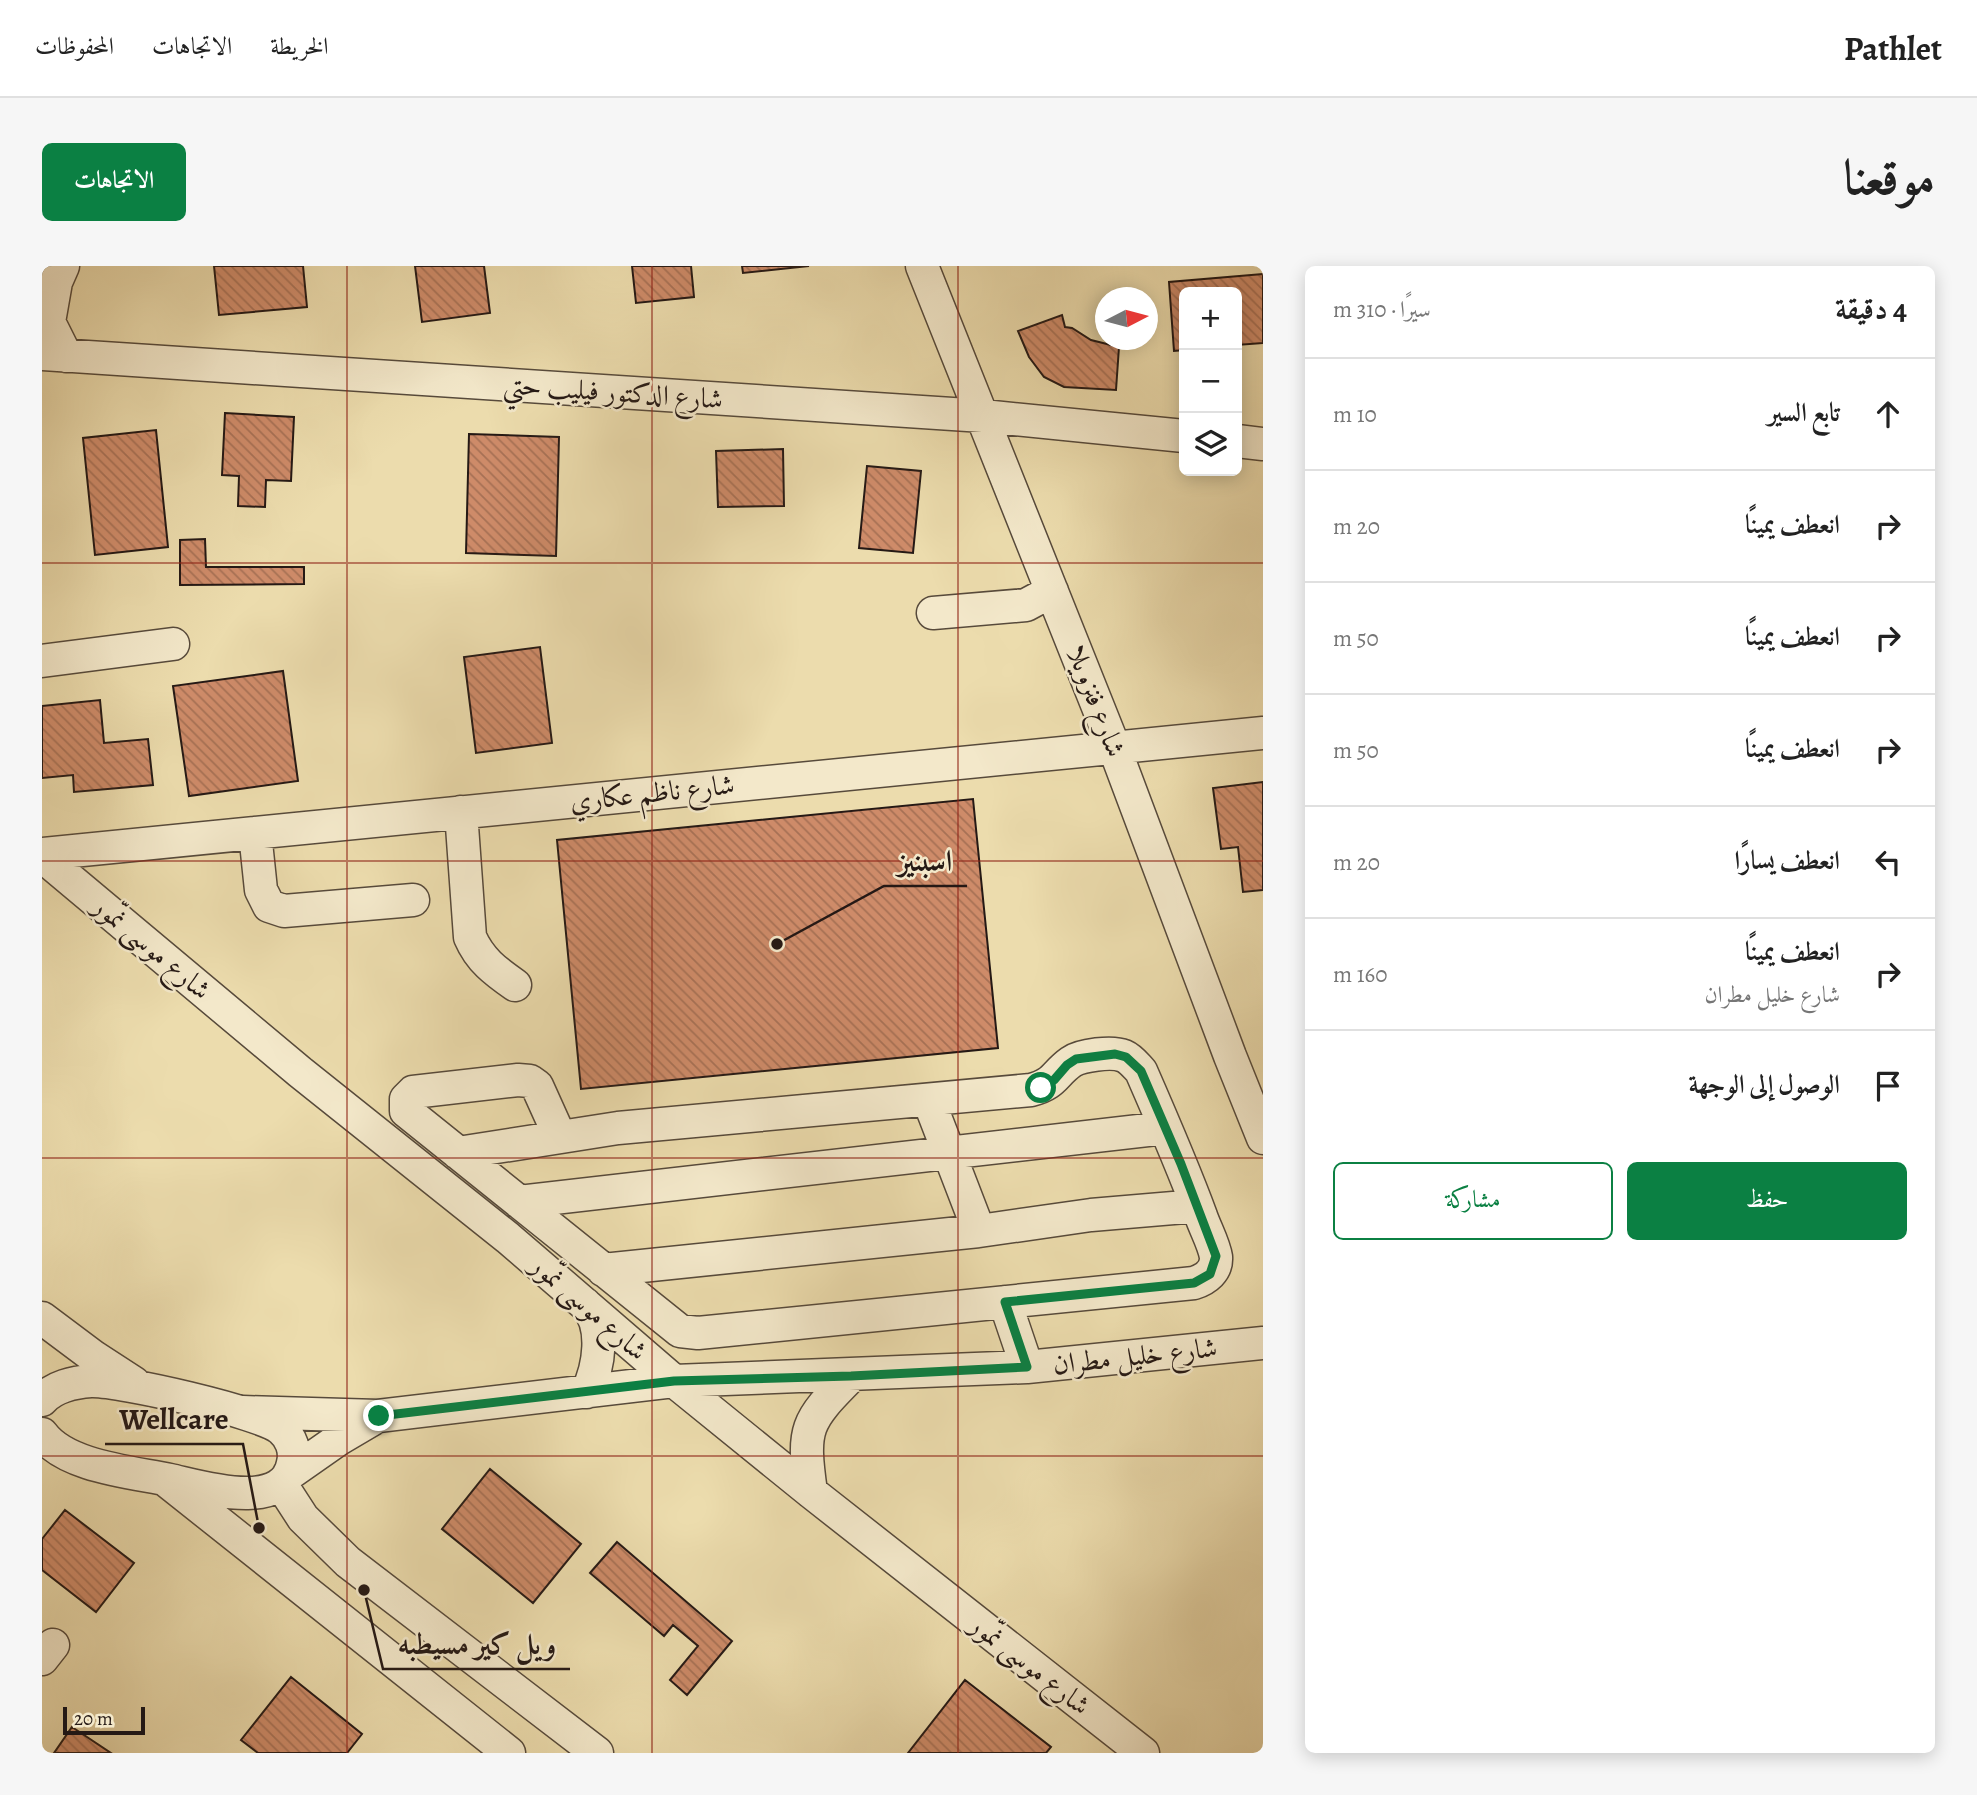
<!DOCTYPE html>
<html lang="ar">
<head>
<meta charset="utf-8">
<style>
	:root { --surface:#fff; --page:#f6f6f6; --text:#222; --muted:#767676; --line:#e0e0e0; --accent:#0b8043 }
	body { margin:0; font-family:Alegreya,Amiri,serif; background:var(--page); color:var(--text); direction:rtl }
	.controls { position:absolute; right:21px; top:21px; display:grid; overflow:hidden; border-radius:10px; box-shadow:0 4px 18px #0003 }
	.controls button { width:63px; height:63px; display:grid; place-items:center; padding:0; border:0; border-bottom:2px solid var(--line); background:var(--surface); color:var(--text); font:35px sans-serif }
	.compass { position:absolute; left:1053px; top:21px; width:63px; height:63px; border-radius:50%; background:var(--surface); box-shadow:0 4px 18px #0003; rotate:84deg }
	.scale { position:absolute; left:21px; bottom:18px; width:82px; box-sizing:border-box; padding-left:7px; border:4px solid #251915; border-top:0; font-size:19px; line-height:24px; white-space:nowrap; color:#251915; -webkit-text-stroke:5px #f3e8ca; paint-order:stroke }
	.stop { position:absolute; width:21px; height:21px; margin:-16px; border:5px solid #0b8043; border-radius:50%; background:#fff }
	.stop.end { background:#0b8043; border-color:#fff; box-shadow:0 2px 7px #0008 }
	.list { margin:0; padding:0; list-style:none }
	h2 { display:flex; justify-content:space-between; align-items:center; height:91px; margin:0; padding:0 28px; font-size:30px }
	h2 small { font-size:23px; font-weight:400; color:var(--muted) }
	.list li { display:grid; grid-template-columns:46px 1fr auto; gap:21px; align-items:center; box-sizing:border-box; height:112px; padding:0 28px; border-top:2px solid var(--line) }
	.list b { display:block; font-size:26px; white-space:nowrap }
	.list p { margin:0; font-size:23px; white-space:nowrap; color:var(--muted) }
	.list em { font-size:23px; font-style:normal; color:var(--muted) }
	.actions { display:flex; gap:14px; padding:21px 28px }
	.actions a { flex:1; padding:16px 0; border:2px solid var(--accent); border-radius:10px; text-align:center; font-size:24px; color:var(--accent) }
	.actions .main { background:var(--accent); color:#fff }
	.icon { flex:none; width:38px; height:38px; fill:none; stroke:currentColor; stroke-width:2; stroke-linecap:round; stroke-linejoin:round }
	.map { position:relative; flex:none; width:1221px; height:1487px; overflow:hidden; direction:ltr; border-radius:10px }
	header { display:flex; align-items:center; gap:42px; box-sizing:border-box; height:98px; padding:0 35px; background:var(--surface); border-bottom:2px solid var(--line) }
	header strong { font-size:33px }
	nav { display:flex; gap:38px; margin-inline-start:auto; font-size:24px }
	.intro { display:flex; align-items:center; justify-content:space-between; box-sizing:border-box; height:168px; padding:0 42px }
	h1 { margin:0; font-size:49px }
	.button { padding:18px 32px; border-radius:10px; background:var(--accent); color:#fff; font-size:24px; font-weight:700 }
	main { display:flex; gap:42px; padding:0 42px }
	aside { flex:1; background:var(--surface); border-radius:10px; box-shadow:0 4px 18px #0003 }
	.map>svg:first-child { display:block }
	.building { fill:url(#building-back-hatch); stroke:#251915; stroke-width:2 }
	.lines { fill:none; stroke-linecap:round; stroke-linejoin:round }
	.minor-casing { stroke:#574a3b; stroke-width:35 }
	.minor { stroke:#f3e8ca; stroke-width:32 }
	.route { stroke:#0b8043; stroke-width:9 }
	.grid { fill:none; stroke:#8f2418; stroke-width:2; stroke-opacity:0.55 }
	.labels { text-anchor:middle; dominant-baseline:central; stroke-width:5; stroke-linejoin:round; paint-order:stroke }
	.street-label { font-size:28px; fill:#251915; stroke:#f3e8ca }
	.leader { fill:none; stroke:#251915; stroke-width:2.5 }
	.callout-dot { fill:#251915; stroke:#f3e8ca; stroke-width:2.5 }
	.callout-label { font-size:30px; text-anchor:middle; font-weight:bold; fill:#251915; stroke:#f3e8ca; stroke-width:5; stroke-linejoin:round; paint-order:stroke }
</style>
</head>
<body>
<header>
<strong>Pathlet</strong>
<nav><a>الخريطة</a><a>الاتجاهات</a><a>المحفوظات</a></nav>
</header>
<div class="intro"><h1>موقعنا</h1><a class="button">الاتجاهات</a></div>
<main>
<aside>
<h2>4 دقيقة<small>سيرًا · 310 m</small></h2>
<ul class="list">
<li><svg class="icon" aria-label="ahead" viewBox="0 0 24 24"><path d="M12 20V5M6 11l6-6 6 6"/></svg><div><b>تابع السير</b></div><em>10 m</em></li>
<li><svg class="icon" aria-label="right" viewBox="0 0 24 24"><path d="M7 20v-9h11M14 6l5 5-5 5"/></svg><div><b>انعطف يمينًا</b></div><em>20 m</em></li>
<li><svg class="icon" aria-label="right" viewBox="0 0 24 24"><path d="M7 20v-9h11M14 6l5 5-5 5"/></svg><div><b>انعطف يمينًا</b></div><em>50 m</em></li>
<li><svg class="icon" aria-label="right" viewBox="0 0 24 24"><path d="M7 20v-9h11M14 6l5 5-5 5"/></svg><div><b>انعطف يمينًا</b></div><em>50 m</em></li>
<li><svg class="icon" aria-label="left" viewBox="0 0 24 24"><path d="M17 20v-9H6M10 6l-5 5 5 5"/></svg><div><b>انعطف يسارًا</b></div><em>20 m</em></li>
<li><svg class="icon" aria-label="right" viewBox="0 0 24 24"><path d="M7 20v-9h11M14 6l5 5-5 5"/></svg><div><b>انعطف يمينًا</b><p>شارع خليل مطران</p></div><em>160 m</em></li>
<li><svg class="icon" aria-label="arrive" viewBox="0 0 24 24"><path d="M6 21V4h12l-3 4 3 4H6"/></svg><div><b>الوصول إلى الوجهة</b></div></li>
</ul>
<div class="actions"><a class="main">حفظ</a><a>مشاركة</a></div>
</aside>
<div class="map">
<svg width="1221" height="1487" viewBox="0 0 1221 1487">
	<defs>
		<pattern id="building-back-hatch" width="6" height="6" patternUnits="userSpaceOnUse" patternTransform="scale(1.75)"><rect width="6" height="6" fill="#ce8b69"/><path d="M-1 5l2 2M0 0l6 6M5-1l2 2" fill="none" stroke="#a77155"/></pattern>
	</defs>
	<rect width="100%" height="100%" fill="#ecdcad"/>
	<filter id="stains"><feTurbulence type="fractalNoise" baseFrequency=".00286" numOctaves="4"/><feColorMatrix values="0 0 0 0 .2 0 0 0 0 .09 0 0 0 0 .02 0 0 0 .5 -.17"/></filter>
	<radialGradient id="worn" r=".72"><stop offset=".6" stop-color="#630" stop-opacity="0"/><stop offset="1" stop-color="#630" stop-opacity=".3"/></radialGradient>
	<path class="building" d="M 172,0 L 261,0 L 265,41 L 177,49 Z
		M 373,0 L 442,0 L 448,47 L 380,56 Z
		M 590,0 L 649,0 L 652,31 L 594,37 Z
		M 700,0 L 767,0 L 701,7 Z
		M 1221,8 L 1221,77 L 1195,79 L 1195,26 L 1142,26 L 1142,84 L 1132,85 L 1127,16 Z
		M 1020,49 L 1023,61 L 1030,62 L 1049,74 L 1077,81 L 1074,124 L 1022,121 L 1002,111 L 987,91 L 976,65 Z
		M 183,147 L 252,151 L 249,215 L 224,214 L 223,241 L 196,240 L 197,210 L 180,209 Z
		M 114,164 L 126,281 L 53,289 L 41,172 Z
		M 427,168 L 517,171 L 514,290 L 424,287 Z
		M 741,183 L 742,240 L 676,241 L 674,185 Z
		M 825,200 L 879,205 L 871,287 L 817,282 Z
		M 163,273 L 164,301 L 262,301 L 262,318 L 138,319 L 138,274 Z
		M 498,381 L 510,477 L 434,487 L 422,391 Z
		M 241,405 L 256,515 L 147,530 L 131,420 Z
		M 58,434 L 62,477 L 106,473 L 111,519 L 32,526 L 31,509 L 0,512 L 0,440 Z
		M 1221,516 L 1221,624 L 1201,626 L 1196,581 L 1179,583 L 1171,522 Z
		M 931,533 L 956,782 L 539,823 L 515,574 Z
		M 448,1203 L 539,1278 L 491,1337 L 400,1263 Z
		M 23,1244 L 92,1297 L 54,1346 L 0,1304 L 0,1273 Z
		M 575,1276 L 690,1375 L 645,1429 L 628,1414 L 656,1380 L 631,1359 L 622,1370 L 548,1307 Z
		M 249,1411 L 320,1468 L 305,1487 L 216,1487 L 199,1474 Z
		M 923,1414 L 1009,1481 L 1004,1487 L 866,1487 Z
		M 30,1461 L 69,1487 L 12,1487 Z"/>
	<g class="lines">
		<defs>
			<path id="minor" d="M 21,0 L 14,16 L 7,56 L 24,90
				M 880,0 L 1072,481 L 1188,790 L 1221,872
				M 0,88 L 941,150 L 1142,170
				M 1195,175 L 1221,178
				M 891,347 L 984,339 L 1010,325
				M 0,395 L 131,378
				M 419,546 L 428,671 C 438,694 453,705 473,719
				M 213,567 L 219,624 L 227,640 L 242,645 L 371,634
				M 0,588 L 1221,467
				M 0,590 L 258,806 L 466,972 L 632,1115 L 769,1226 L 1101,1487
				M 887,835 L 937,965
				M 416,887 L 576,862 L 989,824 C 1013,818 1012,808 1029,796 C 1039,789 1070,785 1082,790 C 1089,793 1094,800 1099,805 C 1120,853 1141,901 1159,950 C 1163,962 1172,978 1174,991 C 1175,1005 1164,1013 1152,1017 L 656,1067 L 638,1065 L 364,845 L 364,833 L 371,826 L 476,814 L 488,815 L 495,820 L 518,871
				M 477,936 L 1123,862
				M 561,1004 L 937,965 L 1049,949 L 1155,940
				M 963,1036 L 985,1101
				M 543,1038 C 564,1060 557,1101 545,1126
				M 0,1052 L 52,1091 L 92,1117
				M 0,1134 C 11,1121 32,1116 49,1115 C 77,1114 219,1146 239,1163 C 249,1171 254,1185 251,1197 C 242,1247 160,1221 128,1214 C 90,1206 24,1201 0,1168
				M 201,1146 L 336,1150 L 632,1115 L 985,1101 L 1221,1077
				M 247,1208 L 297,1173 L 336,1150
				M 126,1216 L 467,1487
				M 239,1218 L 261,1252 L 306,1296 L 555,1487
				M 769,1226 C 760,1162 763,1156 809,1110
				M 0,1393 L 11,1379"/>
		</defs>
		<use href="#minor" class="minor-casing"/>
		<use href="#minor" class="minor"/>
	</g>
	<g class="lines">
		<path class="route" d="M 337,1150 L 632,1115 L 809,1110 L 985,1101 L 963,1036 L 1152,1017 L 1168,1008 L 1174,990 L 1139,898 L 1099,805 L 1084,791 L 1073,788 L 1034,793 L 1025,799 L 1012,814 L 999,822"/>
	</g>
	<path class="grid" d="M 305,0 L 305,1487M 610,0 L 610,1487M 916,0 L 916,1487M 0,297 L 1221,297M 0,595 L 1221,595M 0,892 L 1221,892M 0,1190 L 1221,1190"/>
	<g class="labels">
		<g class="street-label">
			<text transform="translate(571 126) rotate(4)">شارع الدكتور فيليب حتي</text>
			<text transform="translate(1054 435) rotate(69)">شارع فنزويلا</text>
			<text transform="translate(610 527) rotate(-6)">شارع ناظم عكاري</text>
			<text transform="translate(110 682) rotate(40)">شارع موسى نمّور</text>
			<text transform="translate(547 1042) rotate(41)">شارع موسى نمّور</text>
			<text transform="translate(1093 1090) rotate(-6)">شارع خليل مطران</text>
			<text transform="translate(988 1399) rotate(38)">شارع موسى نمّور</text>
		</g>
	</g>
	<path class="leader" d="M735 678L842 620H925M217 1262L201 1178H63M322 1324L341 1403H528"/>
	<g class="callout-dot">
		<circle cx="735" cy="678" r="7"/>
		<circle cx="217" cy="1262" r="7"/>
		<circle cx="322" cy="1324" r="7"/>
	</g>
	<g class="callout-label">
		<text x="883" y="605">اسبنيز</text>
		<text x="132" y="1163">Wellcare</text>
		<text x="435" y="1388">ويل كير مسيطبه</text>
	</g>
	<rect width="100%" height="100%" filter="url(#stains)"/>
	<rect width="100%" height="100%" fill="url(#worn)"/>
</svg>
<div class="controls">
<button>+</button>
<button>−</button>
<button><svg class="icon" aria-label="layers" viewBox="0 0 24 24"><path d="M12 4l9 5-9 5-9-5zM3 14l9 5 9-5"/></svg></button>
</div>
<svg class="compass" viewBox="-18 -18 36 36"><path d="M0-13l5 13h-10z" fill="#e53935"/><path d="M0 13l5-13h-10z" fill="#767676"/></svg>
<div class="scale">20 m</div>
<div class="stop" style="left:999px;top:822px"></div>
<div class="stop end" style="left:337px;top:1150px"></div>
</div>
</main>
</body>
</html>
